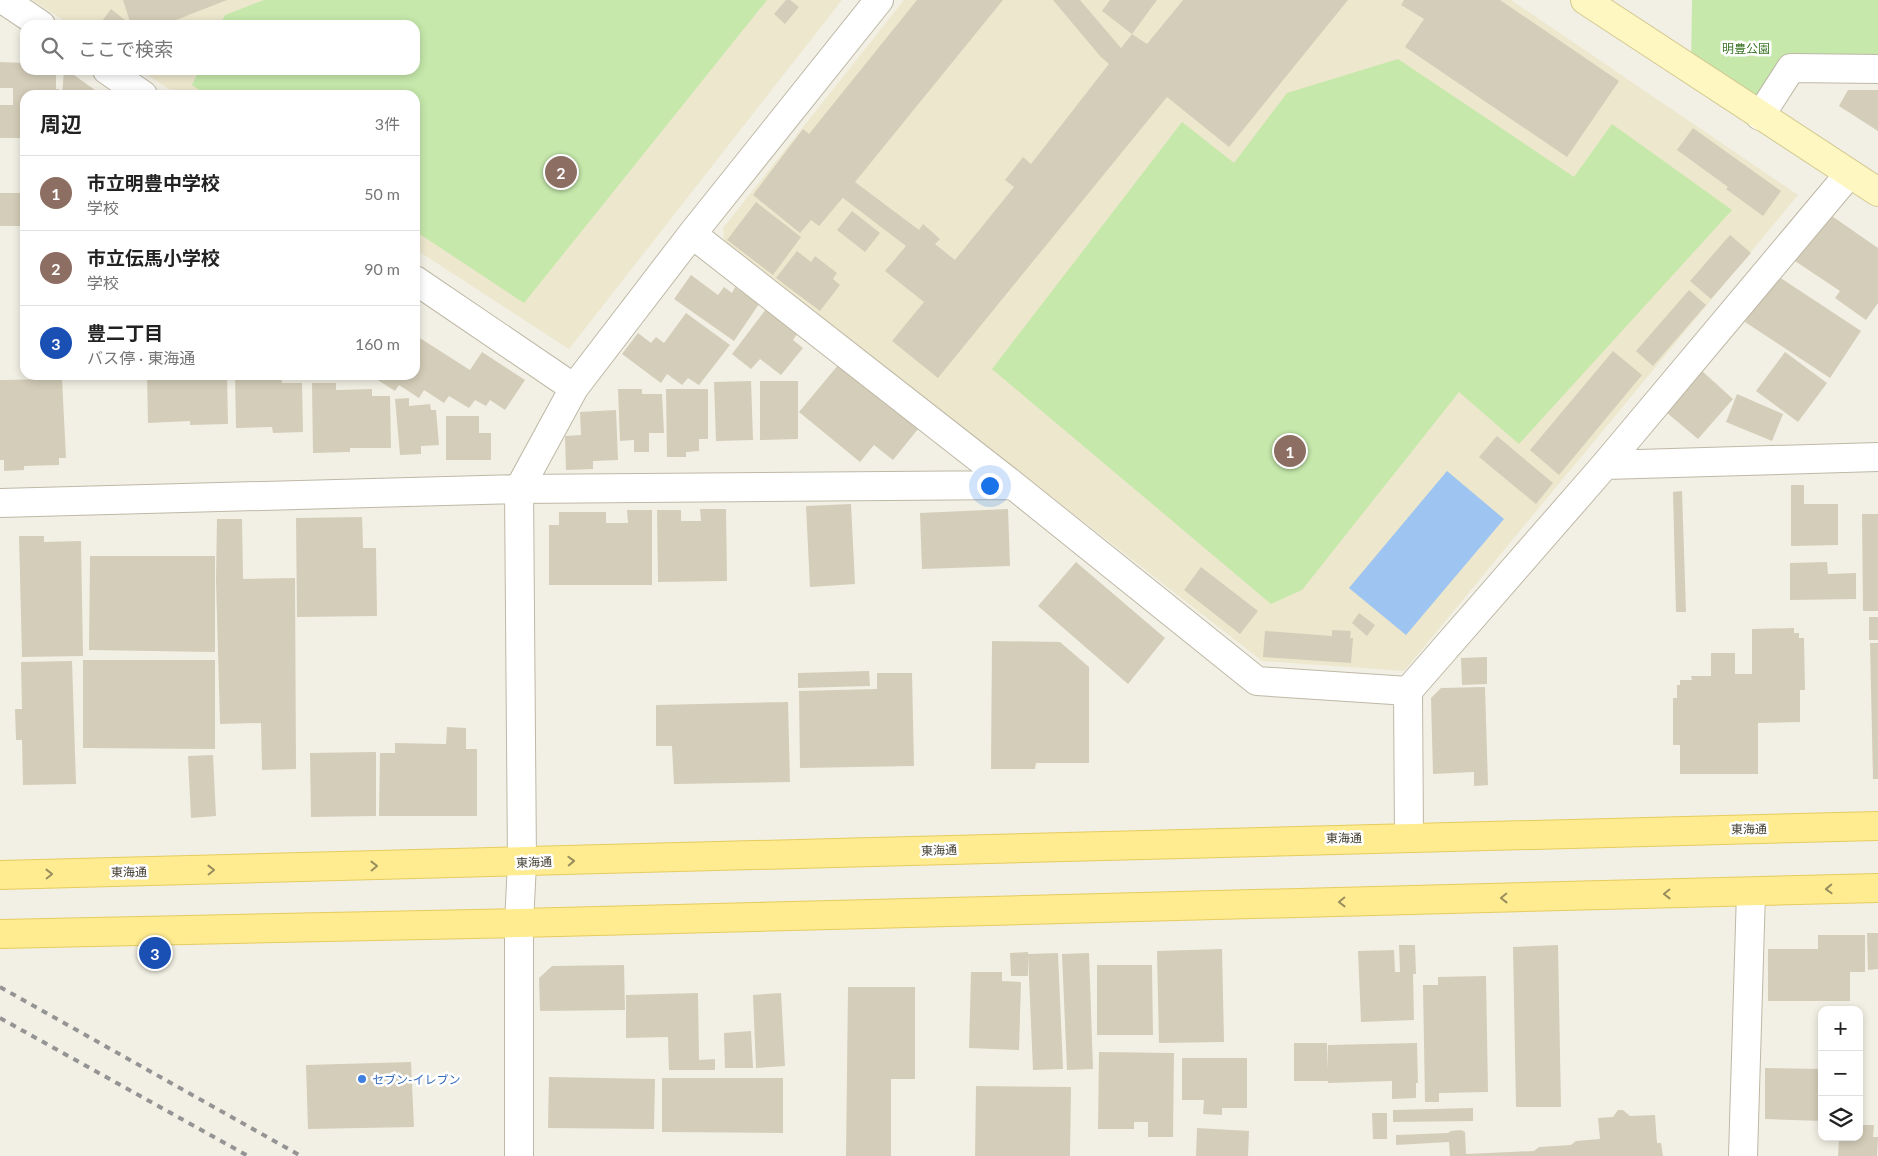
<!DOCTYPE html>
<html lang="ja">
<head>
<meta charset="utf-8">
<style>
	:root { --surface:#fff; --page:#f6f6f6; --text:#222; --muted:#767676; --line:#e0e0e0; --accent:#b45309 }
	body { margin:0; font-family:Lato,"Noto Sans JP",sans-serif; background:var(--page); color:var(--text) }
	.controls { position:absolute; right:15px; bottom:15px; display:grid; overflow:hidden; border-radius:10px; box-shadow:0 2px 8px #0003 }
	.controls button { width:45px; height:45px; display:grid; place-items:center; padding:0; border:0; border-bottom:1px solid var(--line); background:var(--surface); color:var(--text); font:25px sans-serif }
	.you { position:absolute; left:989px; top:485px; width:18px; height:18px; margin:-12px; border:4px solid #fff; border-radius:50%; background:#1a73e8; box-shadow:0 0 0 8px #1a73e833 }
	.badge { display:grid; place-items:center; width:32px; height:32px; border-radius:50%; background:var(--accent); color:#fff; font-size:16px; font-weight:700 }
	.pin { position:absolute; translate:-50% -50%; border:2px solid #fff; box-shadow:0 1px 5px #0006 }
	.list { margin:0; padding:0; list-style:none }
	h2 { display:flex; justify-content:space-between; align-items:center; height:65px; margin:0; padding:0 20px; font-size:21px }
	h2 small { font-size:16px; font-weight:400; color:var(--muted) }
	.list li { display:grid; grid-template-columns:32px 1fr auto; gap:15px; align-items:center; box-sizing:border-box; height:75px; padding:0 20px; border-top:1px solid var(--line) }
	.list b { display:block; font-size:19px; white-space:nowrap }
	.list p { margin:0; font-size:16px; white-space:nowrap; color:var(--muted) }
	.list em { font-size:16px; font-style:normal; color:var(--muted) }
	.icon { flex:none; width:28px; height:28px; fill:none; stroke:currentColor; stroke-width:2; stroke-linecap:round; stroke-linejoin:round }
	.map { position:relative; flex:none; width:1878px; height:1156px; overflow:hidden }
	.search { position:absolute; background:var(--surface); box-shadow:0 2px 8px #0003; left:20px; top:20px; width:400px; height:55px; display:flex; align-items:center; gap:12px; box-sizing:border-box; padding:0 18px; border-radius:15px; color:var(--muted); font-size:19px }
	.panel { position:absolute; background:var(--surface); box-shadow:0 2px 8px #0003; left:20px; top:90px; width:400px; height:290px; border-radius:15px }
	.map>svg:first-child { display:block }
	.education { fill:#ece7cd }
	.green { fill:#c6e8ab }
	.water { fill:#9ec5f1 }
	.building { fill:#d4cdb9 }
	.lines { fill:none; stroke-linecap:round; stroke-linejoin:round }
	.street-casing { stroke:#beb8a6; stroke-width:30 }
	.secondary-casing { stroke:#d3c993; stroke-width:30 }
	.primary-casing { stroke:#e5cc5f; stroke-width:30 }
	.street { stroke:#fff; stroke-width:28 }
	.secondary { stroke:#fff7c1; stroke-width:28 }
	.primary { stroke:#ffec90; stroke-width:28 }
	.rail { stroke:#949494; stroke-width:4; stroke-dasharray:6 6; stroke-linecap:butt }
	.oneway { stroke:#988d5d }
	.shop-dot { fill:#3f7fe0; stroke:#fff; stroke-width:2 }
	.labels { text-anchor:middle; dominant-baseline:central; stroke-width:5; stroke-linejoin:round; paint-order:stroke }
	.park-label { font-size:12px; fill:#3c7627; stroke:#fff }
	.street-label { font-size:12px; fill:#444034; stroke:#fff }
	.shop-label { font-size:12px; fill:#366cbe; stroke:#fff; text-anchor:start }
</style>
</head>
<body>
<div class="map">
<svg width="1878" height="1156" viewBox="0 0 1878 1156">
	<rect width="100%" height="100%" fill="#f2f0e4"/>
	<path class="education" d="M 32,0 L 842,0 L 569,349 L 415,249 L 415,95 L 178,95 L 140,70 L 415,70 L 415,25 L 71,25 Z
		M 904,0 L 1511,0 L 1798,195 L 1404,671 L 1262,661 L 724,241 L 723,228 Z"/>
	<path class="green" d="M 264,0 L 767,0 L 524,303 L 415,231 L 415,95 L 207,95 L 192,85 L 199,70 L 415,70 L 415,25 L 220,25 L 225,15 Z
		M 1692,0 L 1878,0 L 1878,69 L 1791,68 L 1760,116 L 1691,70 Z
		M 1398,59 L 1574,177 L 1612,124 L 1732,210 L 1519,444 L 1459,392 L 1302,590 L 1271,604 L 992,369 L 1182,122 L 1234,163 L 1287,93 Z"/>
	<path class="water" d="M 1447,471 L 1504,519 L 1406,635 L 1349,588 Z"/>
	<path class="building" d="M 123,0 L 227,0 L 163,25 L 131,25 Z
		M 786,0 L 790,0 L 799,7 L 785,24 L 774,14 Z
		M 917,0 L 1003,0 L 855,182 L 919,230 L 923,224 L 940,239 L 935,244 L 955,260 L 1014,187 L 1005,180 L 1023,157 L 1031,164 L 1109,64 L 1100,56 L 1053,0 L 1080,0 L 1121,48 L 1132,34 L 1147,44 L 1183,0 L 1348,0 L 1229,147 L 1167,97 L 938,378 L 892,341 L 924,302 L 885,271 L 906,246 L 843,198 L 852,187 L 819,226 L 811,220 L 800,233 L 753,195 L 803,129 L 809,134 Z
		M 1110,0 L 1157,0 L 1132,34 L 1102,11 Z
		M 1404,0 L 1500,0 L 1619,81 L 1567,157 L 1405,47 L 1424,19 L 1401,5 Z
		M 111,9 L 130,24 L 128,25 L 99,25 Z
		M 0,62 L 25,63 L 25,70 L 56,70 L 56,89 L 59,89 L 59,95 L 25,95 L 25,138 L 0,138 L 0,105 L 13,105 L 13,88 L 0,88 Z
		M 64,70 L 67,70 L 102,95 L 62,95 Z
		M 1848,90 L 1878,90 L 1878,131 L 1839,106 Z
		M 1693,128 L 1781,191 L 1763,216 L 1726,189 L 1728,187 L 1677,150 Z
		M 0,193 L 25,193 L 25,226 L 0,226 Z
		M 756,202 L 801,237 L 773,275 L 727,240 Z
		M 852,211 L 880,233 L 865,252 L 837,230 Z
		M 1826,212 L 1878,248 L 1878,303 L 1866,320 L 1835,298 L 1840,291 L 1792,259 Z
		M 1730,235 L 1751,253 L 1711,299 L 1690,281 Z
		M 797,251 L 811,262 L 815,256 L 837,273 L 833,279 L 840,285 L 820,311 L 776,278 Z
		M 691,275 L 718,295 L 724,287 L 732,293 L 735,287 L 759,304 L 734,341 L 674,299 Z
		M 1776,275 L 1861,331 L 1830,378 L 1745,322 Z
		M 1689,290 L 1706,305 L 1653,366 L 1636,351 Z
		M 766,309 L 798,333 L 793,340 L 803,348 L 781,375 L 760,359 L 751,369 L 732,354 Z
		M 686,313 L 730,345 L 699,385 L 688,378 L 682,385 L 667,374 L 661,383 L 622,354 L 638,333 L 651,343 L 656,337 L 664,343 Z
		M 415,335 L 470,370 L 482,352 L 525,380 L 505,410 L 490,400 L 486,406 L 475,400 L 469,408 L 449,396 L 444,403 L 424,390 L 419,398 L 399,385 L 395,391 L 370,375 L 415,375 Z
		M 1613,351 L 1642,375 L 1559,475 L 1530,450 Z
		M 1785,352 L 1827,383 L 1798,422 L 1756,391 Z
		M 839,364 L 918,429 L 893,460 L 874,445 L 860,462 L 799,412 Z
		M 1702,371 L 1733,399 L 1698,439 L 1666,412 Z
		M 147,375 L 227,375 L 228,424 L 190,425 L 190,421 L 148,423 Z
		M 235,375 L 281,375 L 282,383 L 302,383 L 303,432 L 273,433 L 272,427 L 236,428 Z
		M 62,379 L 66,458 L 59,458 L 59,465 L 24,466 L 24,470 L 4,471 L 4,460 L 0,460 L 0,380 Z
		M 751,381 L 753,440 L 716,441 L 714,382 Z
		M 760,381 L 798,381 L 798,439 L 760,440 Z
		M 312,383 L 336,383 L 336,390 L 372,389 L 372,396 L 390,396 L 391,448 L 350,448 L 350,452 L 313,453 Z
		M 618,389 L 642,389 L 642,394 L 662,394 L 664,433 L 649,433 L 649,452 L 634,452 L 634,440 L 620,441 Z
		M 666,389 L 708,389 L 708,439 L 699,439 L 699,451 L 686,452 L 686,457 L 667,457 Z
		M 1737,394 L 1783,414 L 1772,441 L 1726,422 Z
		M 409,398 L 409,406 L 430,404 L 431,410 L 436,410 L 439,445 L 421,446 L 421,454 L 400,455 L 395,399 Z
		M 616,410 L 618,460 L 593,461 L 593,469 L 566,470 L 565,436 L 581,435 L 580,412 Z
		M 446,416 L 479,416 L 479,433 L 491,433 L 491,460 L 446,460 Z
		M 1497,436 L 1553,483 L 1536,504 L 1479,457 Z
		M 1791,485 L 1804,485 L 1804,504 L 1838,504 L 1838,545 L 1791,546 Z
		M 1682,491 L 1686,612 L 1676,612 L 1673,492 Z
		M 851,504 L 855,584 L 810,587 L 806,506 Z
		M 700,509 L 726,509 L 727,581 L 658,582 L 657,510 L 681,510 L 681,521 L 701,521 Z
		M 1008,509 L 1010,566 L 922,569 L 920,513 Z
		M 627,510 L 652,510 L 652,585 L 549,585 L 549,525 L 559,525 L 559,512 L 606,512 L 606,523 L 628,523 Z
		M 1862,514 L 1878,514 L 1878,611 L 1863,611 Z
		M 362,517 L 363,548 L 376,548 L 377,616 L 297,617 L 296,518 Z
		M 217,519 L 242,519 L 243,579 L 295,578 L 296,769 L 262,770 L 261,723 L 220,724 L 216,580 Z
		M 19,536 L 44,536 L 44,542 L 81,541 L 83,656 L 22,657 Z
		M 90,556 L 215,556 L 215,652 L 89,650 Z
		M 1076,562 L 1165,638 L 1128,684 L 1038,606 Z
		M 1827,562 L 1828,574 L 1856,573 L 1856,599 L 1790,600 L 1790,563 Z
		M 1201,567 L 1258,611 L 1240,634 L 1184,590 Z
		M 1359,613 L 1375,625 L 1367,636 L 1352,623 Z
		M 1869,617 L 1878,617 L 1878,640 L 1869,640 Z
		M 1794,628 L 1794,633 L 1799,633 L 1799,638 L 1804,638 L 1805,690 L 1800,690 L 1800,722 L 1758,723 L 1758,774 L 1680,774 L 1680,745 L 1673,745 L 1673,698 L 1677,698 L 1677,685 L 1680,685 L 1680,680 L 1692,680 L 1691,676 L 1711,676 L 1711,653 L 1735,653 L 1735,674 L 1752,674 L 1752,629 Z
		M 1332,630 L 1351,631 L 1350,638 L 1353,638 L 1351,663 L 1263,657 L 1265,631 L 1332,636 Z
		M 992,641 L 1060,642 L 1089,667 L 1089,763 L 1036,763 L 1035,769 L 991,769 Z
		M 1870,643 L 1878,643 L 1878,779 L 1873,779 Z
		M 1487,657 L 1487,684 L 1462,685 L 1461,658 Z
		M 83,660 L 215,660 L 215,749 L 83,748 Z
		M 72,661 L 76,784 L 23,785 L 22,740 L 16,740 L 15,709 L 22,709 L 21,662 Z
		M 869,671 L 870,686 L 798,688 L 798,673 Z
		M 877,673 L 912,673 L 914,766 L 800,768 L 799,691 L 877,689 Z
		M 1485,687 L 1488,785 L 1474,786 L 1474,772 L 1433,774 L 1431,698 L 1441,688 Z
		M 788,702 L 790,782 L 674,784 L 672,746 L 656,746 L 656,705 Z
		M 447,727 L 466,728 L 466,749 L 477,749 L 477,816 L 379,816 L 380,753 L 395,753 L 395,743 L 446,744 Z
		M 376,752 L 376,816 L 311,817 L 310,753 Z
		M 213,755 L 216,816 L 191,818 L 188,756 Z
		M 1867,933 L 1878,933 L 1878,969 L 1868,970 Z
		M 1818,935 L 1865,935 L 1865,972 L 1850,972 L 1850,1001 L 1768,1001 L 1768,949 L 1818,949 Z
		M 1399,945 L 1415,945 L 1416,974 L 1413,974 L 1414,1020 L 1361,1022 L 1358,951 L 1394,950 L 1395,972 L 1400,972 Z
		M 1558,945 L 1561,1107 L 1516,1107 L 1513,947 Z
		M 1222,949 L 1224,1042 L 1159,1043 L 1157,951 Z
		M 1028,952 L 1028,976 L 1011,976 L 1010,953 Z
		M 1058,953 L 1063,1069 L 1033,1070 L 1028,954 Z
		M 1089,953 L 1093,1069 L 1067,1070 L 1062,954 Z
		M 624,965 L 625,1010 L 540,1011 L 539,978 L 552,966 Z
		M 1097,965 L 1152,965 L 1153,1035 L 1097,1035 Z
		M 971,972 L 1002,972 L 1002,981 L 1021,982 L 1019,1050 L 969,1048 Z
		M 1486,976 L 1488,1092 L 1439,1093 L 1439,1102 L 1425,1102 L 1423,985 L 1438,985 L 1438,977 Z
		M 848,987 L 915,987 L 915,1079 L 891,1079 L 891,1156 L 846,1156 Z
		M 698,993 L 699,1060 L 715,1059 L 715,1070 L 669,1070 L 668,1037 L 626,1038 L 626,995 Z
		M 781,993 L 785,1066 L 756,1068 L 753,995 Z
		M 751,1031 L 753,1068 L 725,1068 L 724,1033 Z
		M 1294,1043 L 1327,1043 L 1327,1070 L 1328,1045 L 1417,1043 L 1418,1083 L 1416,1083 L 1416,1098 L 1392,1099 L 1392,1081 L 1328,1083 L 1328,1081 L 1294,1081 Z
		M 1099,1052 L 1174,1053 L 1173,1137 L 1148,1137 L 1148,1122 L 1134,1122 L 1134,1129 L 1098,1129 Z
		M 1182,1058 L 1247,1058 L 1247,1108 L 1222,1108 L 1222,1115 L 1203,1114 L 1204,1100 L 1182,1100 Z
		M 411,1062 L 414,1127 L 308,1129 L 306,1065 Z
		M 1765,1068 L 1822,1069 L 1822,1121 L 1765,1119 Z
		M 549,1077 L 655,1079 L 654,1129 L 548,1128 Z
		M 662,1078 L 783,1078 L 783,1133 L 662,1132 Z
		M 976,1086 L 1071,1087 L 1070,1156 L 975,1156 Z
		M 1473,1108 L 1473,1121 L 1393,1122 L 1393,1110 Z
		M 1618,1110 L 1623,1110 L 1630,1116 L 1655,1115 L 1657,1143 L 1661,1143 L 1663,1156 L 1450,1156 L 1449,1142 L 1396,1145 L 1396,1135 L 1448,1133 L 1451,1131 L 1461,1130 L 1465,1132 L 1466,1154 L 1534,1151 L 1539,1147 L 1571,1145 L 1576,1141 L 1600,1139 L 1598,1118 L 1613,1117 Z
		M 1372,1113 L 1387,1113 L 1387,1139 L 1373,1139 Z
		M 1859,1125 L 1874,1125 L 1873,1137 L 1878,1137 L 1877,1156 L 1838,1156 L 1839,1137 L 1859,1137 Z
		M 1197,1128 L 1249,1131 L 1248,1156 L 1196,1156 Z"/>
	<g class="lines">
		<defs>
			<path id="street" d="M 4,0 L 41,25
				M 107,70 L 143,95
				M 1760,116 L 1791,68 L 1878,69
				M 692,234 L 1013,485 L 1257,681 L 1408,691
				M 415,280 L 574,388
				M 1605,465 L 1878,457
				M 0,503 L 519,489 L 1013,485
				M 1409,836 L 1408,691 L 1605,465 L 1849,174
				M 519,1156 L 519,923 L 522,863 L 519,489 L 574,388 L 692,234 L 879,0
				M 1743,1156 L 1751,892"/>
			<path id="secondary" d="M 1585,0 L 1878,192"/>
			<path id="primary" d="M 0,875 C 626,860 1252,840 1878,826
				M 0,934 L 519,923 L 1878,888"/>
		</defs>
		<use href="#street" class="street-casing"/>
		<use href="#secondary" class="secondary-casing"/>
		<use href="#primary" class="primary-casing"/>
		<use href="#street" class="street"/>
		<use href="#secondary" class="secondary"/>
		<use href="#primary" class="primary"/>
		<path class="rail" d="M 0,987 L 301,1156
			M 0,1018 L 248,1156"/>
	</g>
	<defs><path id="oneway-chevron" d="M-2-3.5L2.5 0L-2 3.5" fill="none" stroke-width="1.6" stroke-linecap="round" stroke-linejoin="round" transform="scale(1.25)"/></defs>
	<g class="oneway">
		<use href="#oneway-chevron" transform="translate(571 861) rotate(-2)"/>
		<use href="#oneway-chevron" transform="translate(374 866) rotate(-1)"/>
		<use href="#oneway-chevron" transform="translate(211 870) rotate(-1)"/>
		<use href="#oneway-chevron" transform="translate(49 874) rotate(-1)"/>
		<use href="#oneway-chevron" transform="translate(1829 889) rotate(178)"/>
		<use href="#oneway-chevron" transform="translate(1667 894) rotate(179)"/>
		<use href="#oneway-chevron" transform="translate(1504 898) rotate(179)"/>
		<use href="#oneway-chevron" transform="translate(1342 902) rotate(179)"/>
	</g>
	<circle class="shop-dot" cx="362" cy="1079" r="5"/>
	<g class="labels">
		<g class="park-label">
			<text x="1746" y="48">明豊公園</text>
		</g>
		<g class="street-label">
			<text transform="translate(1749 829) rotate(-1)">東海通</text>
			<text transform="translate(1344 838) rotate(-1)">東海通</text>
			<text transform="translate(939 850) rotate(-2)">東海通</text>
			<text transform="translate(534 862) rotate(-2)">東海通</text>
			<text transform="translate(129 872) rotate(-1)">東海通</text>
		</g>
		<g class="shop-label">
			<text x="372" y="1079">セブン-イレブン</text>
		</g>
	</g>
</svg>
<div class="controls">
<button>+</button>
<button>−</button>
<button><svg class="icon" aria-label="layers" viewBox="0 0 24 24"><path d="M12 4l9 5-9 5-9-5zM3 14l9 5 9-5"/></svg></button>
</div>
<div class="you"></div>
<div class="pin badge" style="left:1290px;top:451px;background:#8d6e63">1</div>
<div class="pin badge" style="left:561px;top:172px;background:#8d6e63">2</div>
<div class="pin badge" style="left:155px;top:953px;background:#1a4fb4">3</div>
<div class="search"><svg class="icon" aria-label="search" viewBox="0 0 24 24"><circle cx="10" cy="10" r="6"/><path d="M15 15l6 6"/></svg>ここで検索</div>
<section class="panel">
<h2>周辺<small>3件</small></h2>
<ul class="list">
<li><span class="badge" style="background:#8d6e63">1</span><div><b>市立明豊中学校</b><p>学校</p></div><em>50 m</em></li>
<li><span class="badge" style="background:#8d6e63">2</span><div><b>市立伝馬小学校</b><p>学校</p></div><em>90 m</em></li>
<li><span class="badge" style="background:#1a4fb4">3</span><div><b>豊二丁目</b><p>バス停 · 東海通</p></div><em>160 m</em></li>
</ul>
</section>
</div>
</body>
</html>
